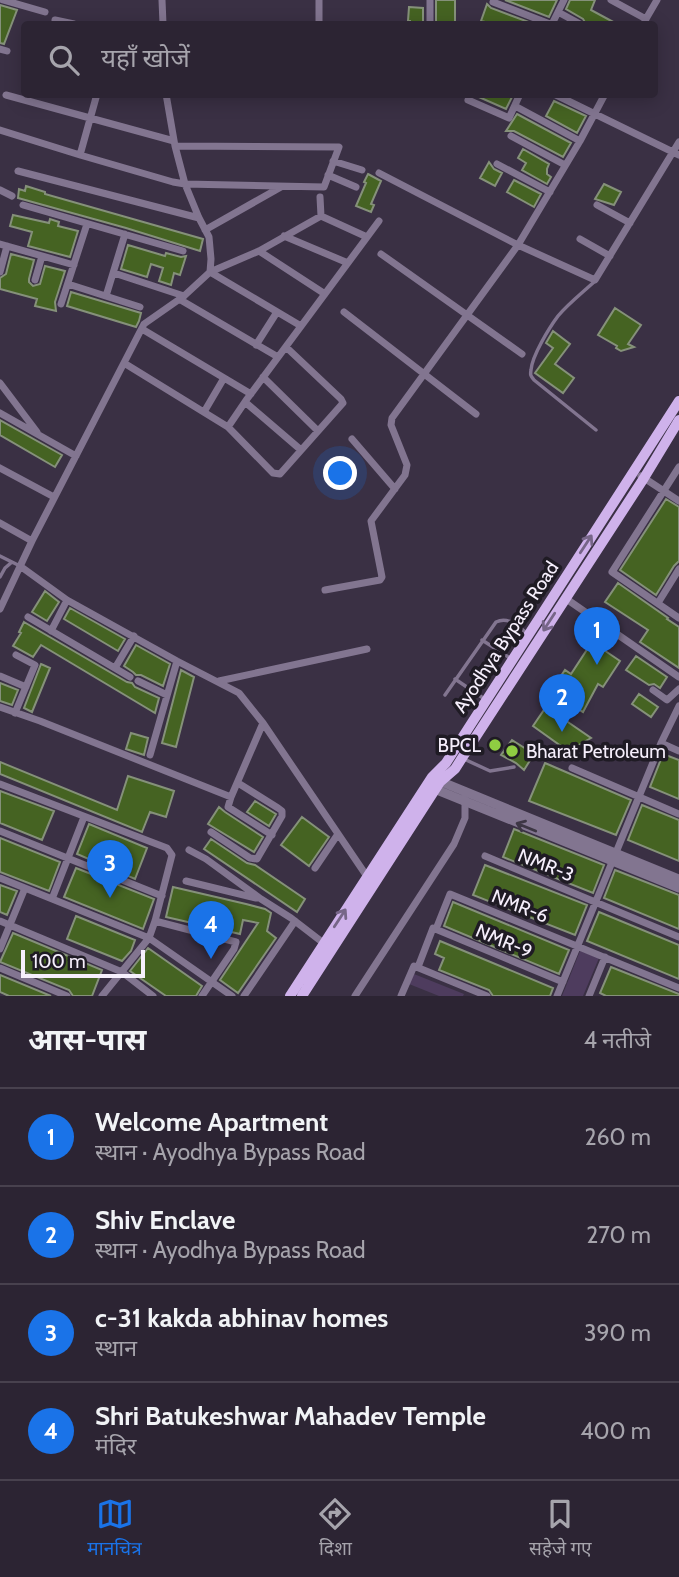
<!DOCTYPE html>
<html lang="hi">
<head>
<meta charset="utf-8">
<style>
	:root { --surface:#2c2433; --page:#342c3b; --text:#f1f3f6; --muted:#a6a4ac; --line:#48414e; --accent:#1a73e8 }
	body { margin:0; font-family:Cabin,"Noto Sans Devanagari",sans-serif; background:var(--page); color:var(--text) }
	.scale { position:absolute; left:21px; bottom:18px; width:124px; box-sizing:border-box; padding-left:7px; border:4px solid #f6effc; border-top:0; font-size:19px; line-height:24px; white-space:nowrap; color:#f6effc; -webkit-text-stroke:5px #1f1b24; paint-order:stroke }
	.you { position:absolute; left:341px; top:474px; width:24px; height:24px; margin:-18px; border:5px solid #fff; border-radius:50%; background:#1a73e8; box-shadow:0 0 0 10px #1a73e833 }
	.badge { display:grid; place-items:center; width:46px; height:46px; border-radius:50%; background:var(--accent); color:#fff; font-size:23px; font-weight:700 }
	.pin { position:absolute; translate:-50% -58px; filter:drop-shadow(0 2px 4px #0008) }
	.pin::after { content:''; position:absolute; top:37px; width:24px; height:21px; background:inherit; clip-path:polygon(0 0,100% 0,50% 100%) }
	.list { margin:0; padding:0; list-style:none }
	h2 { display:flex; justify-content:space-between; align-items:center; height:91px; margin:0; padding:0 28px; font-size:30px }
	h2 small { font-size:23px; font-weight:400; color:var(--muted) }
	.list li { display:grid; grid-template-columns:46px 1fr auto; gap:21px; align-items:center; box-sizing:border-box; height:98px; padding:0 28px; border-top:2px solid var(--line) }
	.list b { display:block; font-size:26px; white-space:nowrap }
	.list p { margin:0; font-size:23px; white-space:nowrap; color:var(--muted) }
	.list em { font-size:23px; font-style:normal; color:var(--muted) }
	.icon { flex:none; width:38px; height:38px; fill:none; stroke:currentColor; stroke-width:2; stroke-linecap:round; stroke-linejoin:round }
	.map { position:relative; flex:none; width:679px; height:996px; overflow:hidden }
	.search { position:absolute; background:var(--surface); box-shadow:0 4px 18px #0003; left:21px; right:21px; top:21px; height:77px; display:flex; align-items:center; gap:18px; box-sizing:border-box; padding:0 24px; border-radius:7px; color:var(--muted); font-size:26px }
	.sheet { height:483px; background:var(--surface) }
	nav { display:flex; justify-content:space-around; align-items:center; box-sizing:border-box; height:98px; border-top:2px solid var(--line); background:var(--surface); font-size:19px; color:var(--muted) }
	nav a { display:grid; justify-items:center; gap:4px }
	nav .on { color:var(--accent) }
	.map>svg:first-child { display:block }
	.green { fill:#4e3c5e }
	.building { fill:#456322; stroke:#85917a; stroke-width:2 }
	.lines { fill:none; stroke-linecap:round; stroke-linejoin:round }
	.service { stroke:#827590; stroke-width:3.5 }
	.minor { stroke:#827590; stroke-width:7 }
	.tertiary { stroke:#827590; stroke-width:9 }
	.primary { stroke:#cfb2eb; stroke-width:10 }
	.oneway { stroke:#768 }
	.oneway2 { stroke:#3d3644 }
	.poi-dot { fill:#8fcd42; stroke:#1f1b24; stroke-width:2.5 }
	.labels { text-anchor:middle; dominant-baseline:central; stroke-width:7; stroke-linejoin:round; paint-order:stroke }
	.street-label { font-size:19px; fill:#f6effc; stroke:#1f1b24 }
	.poi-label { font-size:19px; fill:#f6effc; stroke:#1f1b24; text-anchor:end }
</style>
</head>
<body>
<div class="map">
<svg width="679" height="996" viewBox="0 0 679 996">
	<rect width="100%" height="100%" fill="#3a3044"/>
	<path class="green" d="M 580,951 L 599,958 L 583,996 L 562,996 Z
		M 414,974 L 464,994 L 463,996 L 439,996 L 409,984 Z"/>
	<path class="building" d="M 436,0 L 455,0 L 455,24 L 436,24 Z
		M 505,0 L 557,0 L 549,17 Z
		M 570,0 L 595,0 L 591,10 L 617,24 L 586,24 L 583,19 L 566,9 Z
		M 487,4 L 491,8 L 534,24 L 484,24 L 485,22 L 481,21 Z
		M 0,5 L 17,10 L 4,44 L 0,43 Z
		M 409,7 L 423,8 L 423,24 L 410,24 L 410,21 L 408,21 Z
		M 472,94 L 511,94 L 513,95 L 506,109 Z
		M 554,101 L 586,116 L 577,133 L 546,116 Z
		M 517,114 L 571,143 L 563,157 L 514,131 L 506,131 Z
		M 523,149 L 549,164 L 547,169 L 547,174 L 551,177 L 547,184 L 522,170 L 526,163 L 518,158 Z
		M 489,162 L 494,169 L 502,173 L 495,186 L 480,178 Z
		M 368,174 L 381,181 L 371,204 L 374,205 L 371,212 L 356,206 L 366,183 L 364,182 Z
		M 514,180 L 541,194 L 534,207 L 507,192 Z
		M 604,184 L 621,192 L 614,205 L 595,199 Z
		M 26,186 L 45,192 L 45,194 L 203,239 L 200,251 L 126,228 L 18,198 L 19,189 L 25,191 Z
		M 13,215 L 49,223 L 50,219 L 59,222 L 58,226 L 78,231 L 70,257 L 28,246 L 32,232 L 10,226 Z
		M 128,245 L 165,256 L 166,253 L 181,257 L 186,256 L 180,275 L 174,273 L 171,285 L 159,281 L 163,268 L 151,264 L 147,277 L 121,269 Z
		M 11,254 L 34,260 L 29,279 L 29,282 L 33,286 L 40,284 L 45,266 L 65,271 L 55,302 L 56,311 L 35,306 L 37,299 L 0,289 L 0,278 L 6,274 Z
		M 71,292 L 141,313 L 139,321 L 136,327 L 67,306 Z
		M 615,308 L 641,325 L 628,344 L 634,347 L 621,351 L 616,348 L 617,346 L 598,335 Z
		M 553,331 L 570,344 L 555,364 L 574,378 L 563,393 L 535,373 L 553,348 L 546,343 Z
		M 0,420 L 62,455 L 55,467 L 0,435 Z
		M 666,499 L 679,507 L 679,561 L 674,566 L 656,595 L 620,570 Z
		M 618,583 L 668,618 L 667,619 L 679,627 L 679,668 L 640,642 L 648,630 L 605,602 Z
		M 45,591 L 59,602 L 47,621 L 32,612 Z
		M 70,608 L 125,639 L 118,651 L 64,619 Z
		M 24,622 L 127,682 L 132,683 L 135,687 L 159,698 L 155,713 L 41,645 L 33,657 L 13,646 L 21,633 L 19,632 Z
		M 592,642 L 620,661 L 603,687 L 598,684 L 583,712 L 575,707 L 577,705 L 553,693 L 555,690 L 552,689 L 565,670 L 571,674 Z
		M 136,645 L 170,664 L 163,686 L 141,675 L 136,675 L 133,672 L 124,666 Z
		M 636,656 L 667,677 L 660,688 L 654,684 L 649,685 L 626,670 Z
		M 41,664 L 50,668 L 32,712 L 24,708 Z
		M 181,670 L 194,677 L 176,747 L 162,743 Z
		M 0,683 L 18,690 L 12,705 L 0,701 Z
		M 639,694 L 658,707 L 651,717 L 632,704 Z
		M 546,707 L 591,738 L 568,751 L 533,726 Z
		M 131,733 L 148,738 L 144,755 L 126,749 Z
		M 512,740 L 534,754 L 524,770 L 516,763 L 501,755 Z
		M 663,754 L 679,760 L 679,799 L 650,787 Z
		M 0,762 L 117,810 L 128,776 L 174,791 L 166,817 L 150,812 L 142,832 L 0,774 Z
		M 545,763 L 631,800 L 616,835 L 529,801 Z
		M 0,791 L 54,811 L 42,840 L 0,823 Z
		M 255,801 L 276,814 L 269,826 L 247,812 Z
		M 642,805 L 679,820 L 679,861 L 628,840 Z
		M 219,807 L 225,812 L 263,837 L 254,852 L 208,824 Z
		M 302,817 L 329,837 L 309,866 L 281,845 Z
		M 89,824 L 147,848 L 135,879 L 77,854 Z
		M 514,829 L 604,865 L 593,893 L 503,857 Z
		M 0,838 L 60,862 L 49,891 L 0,872 Z
		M 211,839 L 247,863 L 255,865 L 305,899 L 297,912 L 204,849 Z
		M 485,865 L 587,905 L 575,935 L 473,895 Z
		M 76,868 L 154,899 L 143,929 L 64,897 Z
		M 615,870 L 679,895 L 679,929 L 604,898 Z
		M 0,885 L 17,891 L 7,915 L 0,912 Z
		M 173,887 L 246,904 L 265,909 L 271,913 L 267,931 L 276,938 L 238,993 L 220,980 L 258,923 L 243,920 L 240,934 L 166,917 Z
		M 453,902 L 569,950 L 559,974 L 444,926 Z
		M 599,912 L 679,945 L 679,979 L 587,941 Z
		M 76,916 L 135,940 L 131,951 L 122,961 L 67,939 Z
		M 13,933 L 102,970 L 92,996 L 73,996 L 69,990 L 0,962 Z
		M 440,941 L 553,988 L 550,996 L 493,996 L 489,990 L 439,970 L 444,958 L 435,954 Z
		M 148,948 L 202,986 L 196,996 L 166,996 L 130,971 Z
		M 611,967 L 679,994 L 679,996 L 606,996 L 600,993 Z
		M 0,975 L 51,996 L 9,996 L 0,992 Z"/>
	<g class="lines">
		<path class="service" d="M 594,282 C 582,293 568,304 558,316 C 549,328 532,356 531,370 C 530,376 531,376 534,380 L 596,430
			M 0,556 L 20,566
			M 0,577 L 5,568 L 12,562
			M 482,640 L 510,658
			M 455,679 L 486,700
			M 445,695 L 496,622 C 509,616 518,627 528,634
			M 464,759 L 490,771 L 514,767"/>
		<path class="minor" d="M 3,0 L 45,12
			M 162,0 L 163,24
			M 611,0 L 646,19
			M 493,2 L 550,24
			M 558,12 L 580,24
			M 55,20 L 74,24
			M 319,24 L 319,0
			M 430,24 L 430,0
			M 552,24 L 564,0
			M 643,24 L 657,0
			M 0,49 L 7,51
			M 97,94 L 80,155 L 173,182 L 185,184 L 324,187 L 339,147 L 175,146
			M 554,94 L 679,155
			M 6,95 L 174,141
			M 468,100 L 509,118 L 520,94
			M 515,106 L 580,141
			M 0,130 L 80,155
			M 511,136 L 565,165
			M 333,161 L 362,170
			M 497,164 L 550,192
			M 18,171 L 199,218
			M 379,173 L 518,245 L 595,280 L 679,142
			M 328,175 L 356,187
			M 0,190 L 12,196
			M 320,197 L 321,216
			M 23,205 L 183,251
			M 597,205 L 630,223
			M 205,230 L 281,187
			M 284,236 L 348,263
			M 580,239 L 610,256
			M 0,244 L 74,265
			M 259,251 L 325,294
			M 381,254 L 522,354
			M 0,272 L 7,246
			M 210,272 L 259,251 L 321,216 L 367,237
			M 210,272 L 301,326
			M 114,273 L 184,296
			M 35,280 L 42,256
			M 68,284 L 140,307
			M 106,296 L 125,234
			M 179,299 L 278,357
			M 61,304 L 87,224
			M 344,312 L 476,414
			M 142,329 L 251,394
			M 256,345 L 277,312
			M 124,363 L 228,427 L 273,473 L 280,474 L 343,403 L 341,399 L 286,347
			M 263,377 L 318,431
			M 0,383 L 37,432
			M 245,402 L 301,450
			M 204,412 L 224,378
			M 0,413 L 76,456
			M 228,427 L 247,399 L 379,221
			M 352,439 L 395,489
			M 679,467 L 612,572 L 679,618
			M 0,468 L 54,497
			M 641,476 L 679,501
			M 0,523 L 32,541
			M 20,566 L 67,600 L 177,661 L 239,693 L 263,723 L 368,878
			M 325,590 L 380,580 L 382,577 L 371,521 L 405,475 L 407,465 L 391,425 L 392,418 L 518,245 L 580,141 L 605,94
			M 565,598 L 679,677
			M 658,603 L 679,569
			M 0,609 L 32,541 L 144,324 L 184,296 L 210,272 L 211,259 L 209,237 L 199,218 L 185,184 L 175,146 L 166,94
			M 28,617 L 130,677
			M 51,631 L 67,600
			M 115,668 L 134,636
			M 0,676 L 26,687
			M 138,681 L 167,695
			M 219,681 L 367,649
			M 653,690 L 667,700 L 679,689
			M 0,707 L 40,721 L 231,797 L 263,723
			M 15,713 L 35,665 L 16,655
			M 661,743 L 679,751
			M 150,755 L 177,661
			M 572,768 L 679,814
			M 0,784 L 167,848 L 172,855 L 155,921 L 149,938 L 102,996
			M 231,797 L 228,807 L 272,835
			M 0,831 L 162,896
			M 211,832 L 250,858 L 257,859 L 282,816 L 282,811 L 278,808 L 238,783
			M 189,850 L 206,859 L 261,899 L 291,918 L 326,945
			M 485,856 L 679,937
			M 315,868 L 338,834
			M 0,878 L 149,938 L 232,996
			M 186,881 L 256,898
			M 52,899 L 84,817
			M 0,921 L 122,972 L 153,996
			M 155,921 L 236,942 L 234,949 L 202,996
			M 436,929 L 450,894 L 679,988
			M 0,949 L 25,888
			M 418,967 L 433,928 L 563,982
			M 0,968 L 67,996
			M 244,996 L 295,921
			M 355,996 L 454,844 L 465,818 L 465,791
			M 401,996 L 414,966 L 487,996
			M 557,996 L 661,743 L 679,706
			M 589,996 L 605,957"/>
		<path class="tertiary" d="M 437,780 L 679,879
			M 432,788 L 679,888"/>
		<path class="primary" d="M 290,996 L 432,777 L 446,763 L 679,401
			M 302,996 L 440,782 L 455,769 L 462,758 L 644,478 L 679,420"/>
	</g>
	<defs><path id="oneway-shaft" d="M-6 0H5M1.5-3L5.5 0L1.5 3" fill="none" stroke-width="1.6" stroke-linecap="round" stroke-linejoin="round" transform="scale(1.75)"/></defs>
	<g class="oneway">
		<use href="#oneway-shaft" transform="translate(586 544) rotate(-57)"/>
		<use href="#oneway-shaft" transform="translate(549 622) rotate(123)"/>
		<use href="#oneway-shaft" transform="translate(340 918) rotate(-57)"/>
	</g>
	<use class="oneway2" href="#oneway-shaft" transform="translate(526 827) rotate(-158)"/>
	<g class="poi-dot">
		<circle cx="495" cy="745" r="7"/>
		<circle cx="512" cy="751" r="7"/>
	</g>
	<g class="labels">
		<g class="street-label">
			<text transform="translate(506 637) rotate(-57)">Ayodhya Bypass Road</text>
			<text transform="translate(546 865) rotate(22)">NMR-3</text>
			<text transform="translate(520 906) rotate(22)">NMR-6</text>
			<text transform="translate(504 941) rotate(23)">NMR-9</text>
		</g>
		<g class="poi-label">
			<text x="481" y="745">BPCL</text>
			<text x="526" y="751" text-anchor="start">Bharat Petroleum</text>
		</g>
	</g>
</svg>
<div class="scale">100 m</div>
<div class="you"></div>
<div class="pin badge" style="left:597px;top:665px">1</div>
<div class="pin badge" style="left:562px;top:732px">2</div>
<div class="pin badge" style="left:110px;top:898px">3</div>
<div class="pin badge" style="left:211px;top:959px">4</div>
<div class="search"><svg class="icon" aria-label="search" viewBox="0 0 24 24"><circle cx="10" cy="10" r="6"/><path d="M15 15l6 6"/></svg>यहाँ खोजें</div>
</div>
<section class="sheet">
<h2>आस-पास<small>4 नतीजे</small></h2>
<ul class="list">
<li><span class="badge">1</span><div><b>Welcome Apartment</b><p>स्थान · Ayodhya Bypass Road</p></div><em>260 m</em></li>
<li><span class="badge">2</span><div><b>Shiv Enclave</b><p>स्थान · Ayodhya Bypass Road</p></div><em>270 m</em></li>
<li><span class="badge">3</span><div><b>c-31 kakda abhinav homes</b><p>स्थान</p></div><em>390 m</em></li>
<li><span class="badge">4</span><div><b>Shri Batukeshwar Mahadev Temple</b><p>मंदिर</p></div><em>400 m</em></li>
</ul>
</section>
<nav>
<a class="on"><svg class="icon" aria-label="map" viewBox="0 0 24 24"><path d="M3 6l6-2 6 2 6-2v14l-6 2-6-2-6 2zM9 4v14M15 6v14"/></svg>मानचित्र</a>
<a><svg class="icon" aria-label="directions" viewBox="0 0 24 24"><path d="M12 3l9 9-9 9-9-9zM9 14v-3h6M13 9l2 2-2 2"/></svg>दिशा</a>
<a><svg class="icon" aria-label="saved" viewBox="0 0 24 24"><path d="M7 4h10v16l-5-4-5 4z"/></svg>सहेजे गए</a>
</nav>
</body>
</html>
